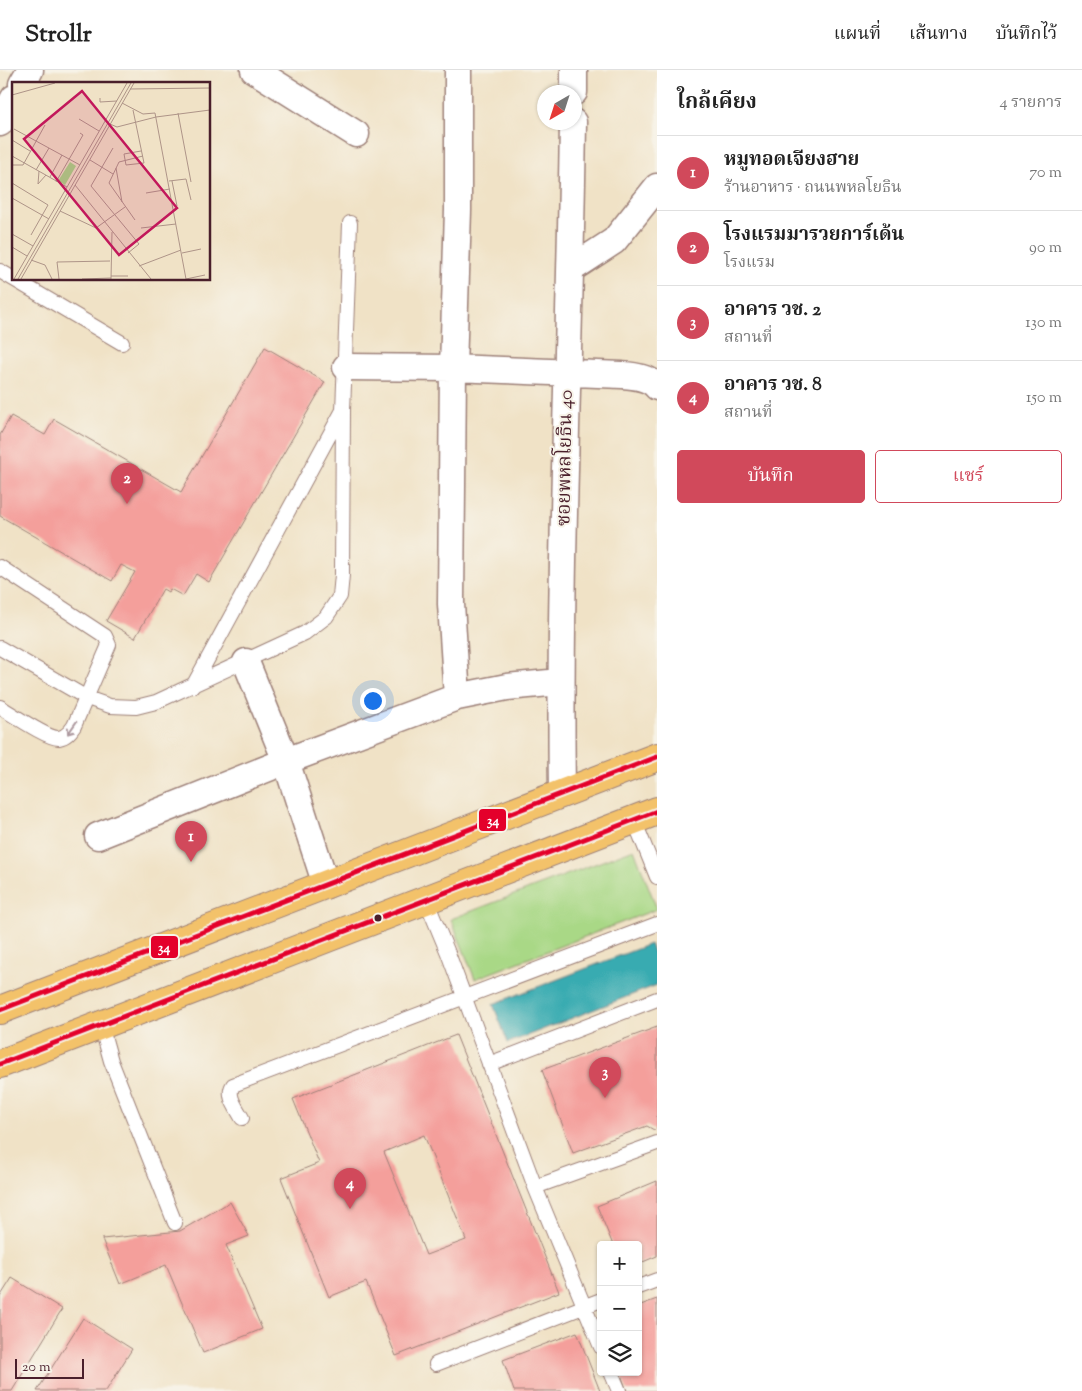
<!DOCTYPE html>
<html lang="th">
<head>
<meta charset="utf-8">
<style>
	:root { --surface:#fff; --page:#f6f6f6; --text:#222; --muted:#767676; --line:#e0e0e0; --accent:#d1495b }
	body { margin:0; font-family:"Sorts Mill Goudy","Noto Serif Thai",serif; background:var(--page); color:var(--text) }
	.controls { position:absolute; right:15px; bottom:15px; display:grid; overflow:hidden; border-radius:5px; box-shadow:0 1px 4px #0004 }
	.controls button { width:45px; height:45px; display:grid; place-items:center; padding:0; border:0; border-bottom:1px solid var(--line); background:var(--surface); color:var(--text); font:25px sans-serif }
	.compass { position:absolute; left:537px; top:15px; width:45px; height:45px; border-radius:50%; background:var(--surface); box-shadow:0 1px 4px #0004; rotate:219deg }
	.scale { position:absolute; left:15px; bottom:12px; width:69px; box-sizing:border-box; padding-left:5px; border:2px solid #4a1f2b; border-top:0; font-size:14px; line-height:18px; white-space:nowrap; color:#4a1f2b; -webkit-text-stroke:4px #f7f3e8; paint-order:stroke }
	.you { position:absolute; left:372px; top:630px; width:18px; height:18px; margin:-12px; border:4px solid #fff; border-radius:50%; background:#1a73e8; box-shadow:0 0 0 8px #1a73e833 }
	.badge { display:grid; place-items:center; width:32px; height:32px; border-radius:50%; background:var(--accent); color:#fff; font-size:16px; font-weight:700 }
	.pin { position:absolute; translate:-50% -41px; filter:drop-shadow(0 1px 2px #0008) }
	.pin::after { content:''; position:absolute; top:26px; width:18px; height:15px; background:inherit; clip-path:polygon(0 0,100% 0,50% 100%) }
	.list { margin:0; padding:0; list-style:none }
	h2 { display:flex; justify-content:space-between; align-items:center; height:65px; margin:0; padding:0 20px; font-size:21px }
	h2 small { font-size:16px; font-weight:400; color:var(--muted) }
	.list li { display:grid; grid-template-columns:32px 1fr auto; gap:15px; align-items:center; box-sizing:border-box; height:75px; padding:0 20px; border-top:1px solid var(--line) }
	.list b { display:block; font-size:19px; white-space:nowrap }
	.list p { margin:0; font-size:16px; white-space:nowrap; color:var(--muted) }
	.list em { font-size:16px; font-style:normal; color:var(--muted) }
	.actions { display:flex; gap:10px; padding:15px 20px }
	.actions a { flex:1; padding:11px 0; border:1px solid var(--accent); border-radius:5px; text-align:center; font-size:18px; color:var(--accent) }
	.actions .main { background:var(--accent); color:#fff }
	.icon { flex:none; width:28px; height:28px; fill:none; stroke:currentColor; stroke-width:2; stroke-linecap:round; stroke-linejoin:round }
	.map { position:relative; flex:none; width:657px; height:1321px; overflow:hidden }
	header { display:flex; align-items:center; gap:30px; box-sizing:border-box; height:70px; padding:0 25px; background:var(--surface); border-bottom:1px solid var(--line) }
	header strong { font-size:24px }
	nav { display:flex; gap:28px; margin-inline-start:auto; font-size:18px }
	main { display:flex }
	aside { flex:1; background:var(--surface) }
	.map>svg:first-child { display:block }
	.green { fill:#a9d886; stroke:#7a7c58 }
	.water { fill:#39abb1; stroke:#42656e }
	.building { fill:#f49f9b; fill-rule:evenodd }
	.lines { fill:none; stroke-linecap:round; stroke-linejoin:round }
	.lane-casing { stroke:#9d8078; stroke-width:16 }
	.street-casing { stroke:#9d8078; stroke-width:29 }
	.primary-casing { stroke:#9d8078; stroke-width:30 }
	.lane { stroke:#fff; stroke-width:14 }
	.street { stroke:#fff; stroke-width:26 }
	.primary { stroke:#f3c26a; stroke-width:28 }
	.bus-1-casing { stroke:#f7f3e8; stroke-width:9 }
	.bus-1 { stroke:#e4002b; stroke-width:5 }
	.oneway { stroke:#ae9aa0 }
	.bus-dot { fill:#4a1f2b; stroke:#f7f3e8; stroke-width:2 }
	.labels { text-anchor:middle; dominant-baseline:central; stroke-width:4; stroke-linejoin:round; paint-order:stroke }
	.street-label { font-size:19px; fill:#4a1f2b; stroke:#f7f3e8 }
	.inset-road { fill:none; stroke:#ae9488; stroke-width:1 }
	.view { fill:#c2185b; fill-opacity:0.15; stroke:#c2185b; stroke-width:2.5 }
	.inset-edge { fill:none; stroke:#4a1f2b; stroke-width:2.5 }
	.line-badge { stroke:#f7f3e8; stroke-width:2 }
	.badge-label { font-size:14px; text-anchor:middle; font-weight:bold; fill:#fff }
</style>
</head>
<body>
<header>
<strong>Strollr</strong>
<nav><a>แผนที่</a><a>เส้นทาง</a><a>บันทึกไว้</a></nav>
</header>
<main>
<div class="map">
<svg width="657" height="1321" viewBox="0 0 657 1321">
	<rect width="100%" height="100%" fill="#f7f3e8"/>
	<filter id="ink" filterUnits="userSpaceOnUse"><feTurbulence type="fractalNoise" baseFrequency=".02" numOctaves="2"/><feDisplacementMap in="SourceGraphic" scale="10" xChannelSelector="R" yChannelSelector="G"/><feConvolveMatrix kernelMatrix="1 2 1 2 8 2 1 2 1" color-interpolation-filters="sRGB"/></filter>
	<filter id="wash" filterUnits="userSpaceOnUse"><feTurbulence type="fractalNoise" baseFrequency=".0096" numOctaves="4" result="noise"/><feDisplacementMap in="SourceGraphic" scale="20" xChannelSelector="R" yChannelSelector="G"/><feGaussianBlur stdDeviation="1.12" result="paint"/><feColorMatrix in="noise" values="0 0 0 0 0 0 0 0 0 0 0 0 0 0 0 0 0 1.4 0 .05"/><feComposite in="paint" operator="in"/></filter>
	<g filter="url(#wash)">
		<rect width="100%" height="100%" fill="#f0e2c6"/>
		<path class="green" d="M 634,779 L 657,839 L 475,909 L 451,849 Z"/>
		<path class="water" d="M 650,874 L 657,891 L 657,915 L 508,973 L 493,934 Z"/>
		<g id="blocks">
			<path class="building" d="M 265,277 L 325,312 L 209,512 L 196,504 L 183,526 L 170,519 L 168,522 L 163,519 L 135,568 L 106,551 L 135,502 L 121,495 L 112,511 L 0,446 L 0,365 L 11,346 L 45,365 L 54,349 L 181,422 Z
				M 657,957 L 657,1059 L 654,1060 L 647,1056 L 573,1083 L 542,1000 Z
				M 456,965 L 559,1222 L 396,1286 L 366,1212 L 329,1227 L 281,1108 L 319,1093 L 293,1029 ZM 424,1065 L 466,1170 L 426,1185 L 384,1082 Z
				M 657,1111 L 657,1186 L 638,1194 L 638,1175 L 613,1175 L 597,1136 Z
				M 230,1132 L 249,1166 L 226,1175 L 262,1259 L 203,1283 L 166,1195 L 120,1214 L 102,1169 L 180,1161 Z
				M 12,1208 L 62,1239 L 12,1321 L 0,1321 L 0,1227 Z
				M 657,1229 L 657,1321 L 627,1321 L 620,1302 L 638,1302 L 638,1236 Z
				M 83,1248 L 132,1279 L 106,1321 L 37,1321 Z
				M 577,1262 L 600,1321 L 514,1321 L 503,1290 Z"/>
		</g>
	</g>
	<g filter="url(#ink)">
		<use href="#blocks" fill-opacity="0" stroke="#9d8078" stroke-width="1"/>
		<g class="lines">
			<defs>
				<path id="lane" d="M 0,201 L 122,273
					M 0,497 L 105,566 L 109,575 L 74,656 C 70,662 66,667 59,668 C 48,669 12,644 0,637
					M 0,578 L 87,628 L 110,636 L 136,637 L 156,632 L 305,563 L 326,547 L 340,526 L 342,505 L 343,341 L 350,153
					M 193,616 L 342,342
					M 634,750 L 657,807
					M 426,830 L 448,883 L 535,1117 L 601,1277
					M 101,955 L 111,991 L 175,1153
					M 489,994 L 657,929
					M 242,1048 C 237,1038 226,1026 233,1015 L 657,854
					M 535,1117 L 657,1073
					M 638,1217 L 657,1210
					M 436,1294 L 601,1230
					M 611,1302 L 619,1321"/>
				<path id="street" d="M 254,0 L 356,64
					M 22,14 L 30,0
					M 574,22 L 574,0
					M 0,53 L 14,28
					M 571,199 L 614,171 L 657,117
					M 346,297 L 453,298 L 622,305 C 634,306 649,307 657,317
					M 246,592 L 286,691 L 326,815
					M 457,627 L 507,617 L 560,612
					M 562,723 C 559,499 570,276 573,52
					M 98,766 L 286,691 L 457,627 L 451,534 L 453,298 L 458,140 L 458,0"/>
				<path id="primary" d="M 0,940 L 657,687
					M 0,994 L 657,741"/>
			</defs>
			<use href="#lane" class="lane-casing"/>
			<use href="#street" class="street-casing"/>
			<use href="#primary" class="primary-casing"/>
			<use href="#lane" class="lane"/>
			<use href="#street" class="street"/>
			<use href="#primary" class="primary"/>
			<defs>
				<path id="bus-1" d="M 0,940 L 657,687
					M 0,994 L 657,741"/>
			</defs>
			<use href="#bus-1" class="bus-1-casing"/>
			<use href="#bus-1" class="bus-1"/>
		</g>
		<defs><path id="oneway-shaft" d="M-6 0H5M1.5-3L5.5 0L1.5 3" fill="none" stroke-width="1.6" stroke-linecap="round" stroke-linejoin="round" transform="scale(1.25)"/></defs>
		<use class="oneway" href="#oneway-shaft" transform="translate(72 658) rotate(125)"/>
	</g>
	<circle class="bus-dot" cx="378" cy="848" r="4.5"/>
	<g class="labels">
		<g class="street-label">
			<text transform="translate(566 388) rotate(-89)">ซอยพหลโยธิน 40</text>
		</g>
	</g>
	<g transform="translate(12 12)">
		<rect width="198" height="198" fill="#f0e2c6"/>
		<path d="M 58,80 L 64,84 L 53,103 L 46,99 Z" fill="#a9d886"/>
		<path class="inset-road" d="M 118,7 L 198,6M 0,13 L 43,1M 88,16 L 88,20 L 105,19M 110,21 L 131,32 L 143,31 L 174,197 L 193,193M 121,28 L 132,81 L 114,83 L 112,72 L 129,69M 166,31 L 179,100M 67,37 L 87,49M 98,42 L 105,45 L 144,35 L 198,28M 2,47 L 68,83M 0,58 L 18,69M 101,66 L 79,104 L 127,162 L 116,171M 0,74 L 55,105M 78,78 L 101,92M 0,83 L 11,83 L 33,43M 104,86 L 110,120M 24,88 L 37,66M 27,89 L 26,102 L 34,93M 38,95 L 50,73M 157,99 L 174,97 L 179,118M 160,99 L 165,124M 44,100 L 71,53 L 68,51M 0,101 L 36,123 L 19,153M 63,103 L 139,197M 134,111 L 158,107M 0,116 L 37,137M 48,129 L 84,146 L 113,125M 123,138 L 97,101 L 107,80 L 131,74M 129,146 L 164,142M 0,152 L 21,164M 0,165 L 15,174M 170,171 L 189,167M 19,178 L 33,183 L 40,197M 127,184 L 169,168M 99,194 L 116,194M 2,197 L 115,1M 6,197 L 119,1M 9,197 L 122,1M 47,197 L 45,180 L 98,179M 70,197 L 99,196M 99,197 L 100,150"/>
		<path class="view" d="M 70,9 L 165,126 L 107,173 L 12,57 Z"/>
		<rect width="198" height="198" class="inset-edge"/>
	</g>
	<g class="line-badge">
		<rect x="478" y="738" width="29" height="24" rx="5" fill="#e4002b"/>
		<rect x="150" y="865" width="29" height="24" rx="5" fill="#e4002b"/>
	</g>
	<g class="badge-label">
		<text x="493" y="755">34</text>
		<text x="164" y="882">34</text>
	</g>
</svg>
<div class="controls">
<button>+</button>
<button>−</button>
<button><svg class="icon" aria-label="layers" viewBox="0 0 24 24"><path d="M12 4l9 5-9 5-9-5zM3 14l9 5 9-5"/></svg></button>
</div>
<svg class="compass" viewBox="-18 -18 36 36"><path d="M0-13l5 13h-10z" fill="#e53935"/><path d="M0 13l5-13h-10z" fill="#767676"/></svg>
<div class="scale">20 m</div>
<div class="you"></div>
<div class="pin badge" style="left:191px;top:792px">1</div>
<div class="pin badge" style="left:127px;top:434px">2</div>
<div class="pin badge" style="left:605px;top:1028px">3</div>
<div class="pin badge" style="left:350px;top:1139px">4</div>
</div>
<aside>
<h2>ใกล้เคียง<small>4 รายการ</small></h2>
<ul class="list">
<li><span class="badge">1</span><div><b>หมูทอดเจียงฮาย</b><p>ร้านอาหาร · ถนนพหลโยธิน</p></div><em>70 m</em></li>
<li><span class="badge">2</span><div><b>โรงแรมมารวยการ์เด้น</b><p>โรงแรม</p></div><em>90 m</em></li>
<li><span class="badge">3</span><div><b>อาคาร วช. 2</b><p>สถานที่</p></div><em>130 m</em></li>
<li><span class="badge">4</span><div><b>อาคาร วช. 8</b><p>สถานที่</p></div><em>150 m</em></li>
</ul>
<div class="actions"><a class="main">บันทึก</a><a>แชร์</a></div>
</aside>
</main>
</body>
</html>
